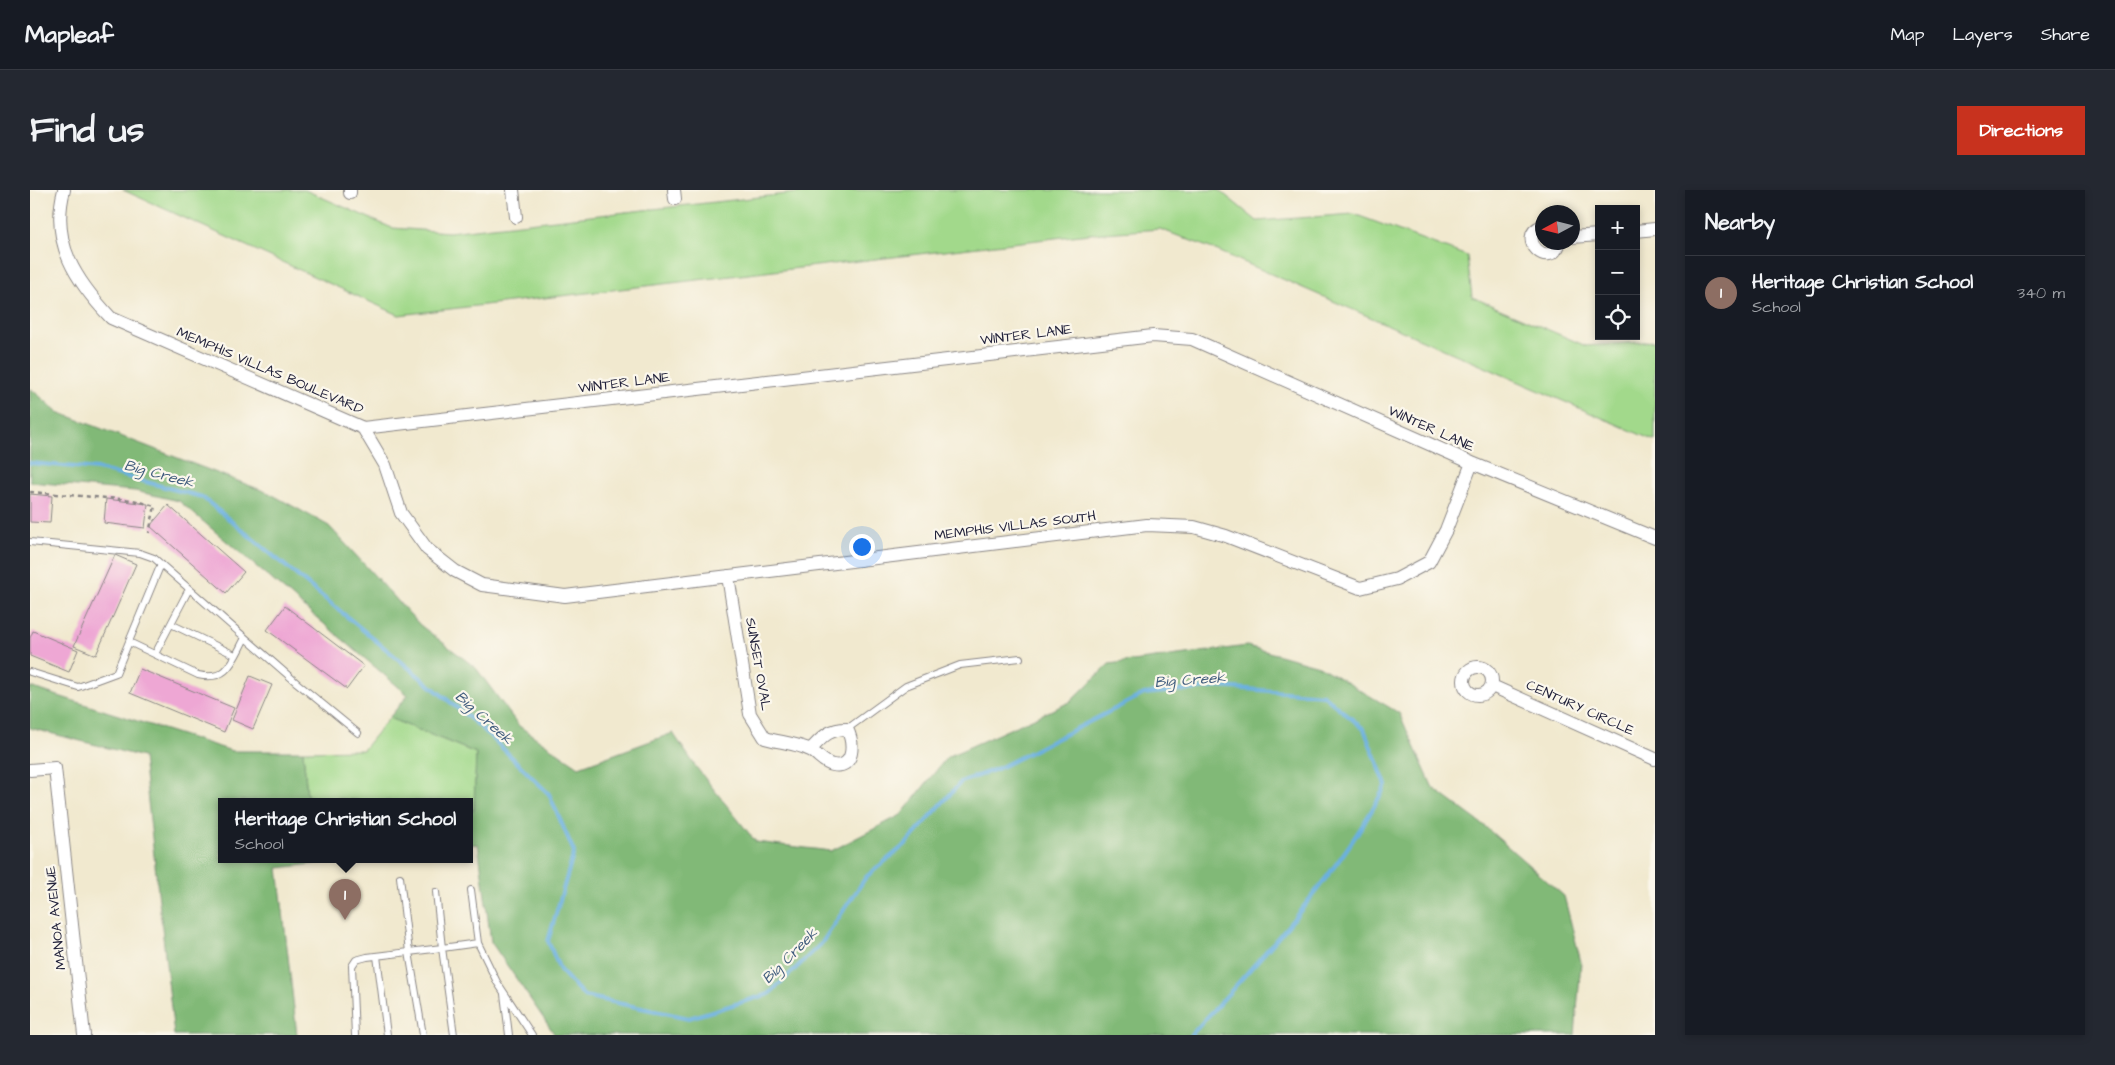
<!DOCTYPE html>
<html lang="en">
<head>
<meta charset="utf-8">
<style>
	:root { --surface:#171b24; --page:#242831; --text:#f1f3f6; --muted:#9ea1a6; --line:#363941; --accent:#c8321e }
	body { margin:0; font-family:"Architects Daughter",sans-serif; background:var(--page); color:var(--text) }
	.controls { position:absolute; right:15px; top:15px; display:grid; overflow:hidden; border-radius:0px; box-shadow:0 2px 8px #0003 }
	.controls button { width:45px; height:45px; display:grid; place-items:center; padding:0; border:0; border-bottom:1px solid var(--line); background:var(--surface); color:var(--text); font:25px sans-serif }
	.compass { position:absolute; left:1505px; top:15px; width:45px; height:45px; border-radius:50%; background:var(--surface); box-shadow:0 2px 8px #0003; rotate:263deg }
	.you { position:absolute; left:831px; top:356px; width:18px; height:18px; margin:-12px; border:4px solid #fff; border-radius:50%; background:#1a73e8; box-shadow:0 0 0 8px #1a73e833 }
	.badge { display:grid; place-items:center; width:32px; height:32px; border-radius:50%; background:var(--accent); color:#fff; font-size:16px; font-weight:700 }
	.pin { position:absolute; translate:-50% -41px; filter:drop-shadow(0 1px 2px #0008) }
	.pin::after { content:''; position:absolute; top:26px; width:18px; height:15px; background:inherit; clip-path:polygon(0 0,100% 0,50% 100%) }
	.popup { position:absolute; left:188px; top:608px; width:255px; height:65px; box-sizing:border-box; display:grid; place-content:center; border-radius:0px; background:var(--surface); filter:drop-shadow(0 1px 4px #0005); font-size:16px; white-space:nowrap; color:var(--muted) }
	.popup b { font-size:19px; color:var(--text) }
	.popup::after { content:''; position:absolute; left:50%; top:100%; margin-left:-10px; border:10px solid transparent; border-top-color:var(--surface) }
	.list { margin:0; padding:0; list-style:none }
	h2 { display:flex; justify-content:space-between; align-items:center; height:65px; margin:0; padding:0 20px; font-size:21px }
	h2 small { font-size:16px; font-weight:400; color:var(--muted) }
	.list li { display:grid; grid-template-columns:32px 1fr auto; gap:15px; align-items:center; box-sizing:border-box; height:75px; padding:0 20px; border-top:1px solid var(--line) }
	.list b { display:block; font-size:19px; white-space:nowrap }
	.list p { margin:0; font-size:16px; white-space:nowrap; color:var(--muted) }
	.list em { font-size:16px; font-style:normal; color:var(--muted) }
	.icon { flex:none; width:28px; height:28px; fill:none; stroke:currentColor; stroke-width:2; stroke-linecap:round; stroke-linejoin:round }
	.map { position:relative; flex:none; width:1625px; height:845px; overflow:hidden; border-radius:0px }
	header { display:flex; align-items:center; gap:30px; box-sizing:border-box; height:70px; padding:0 25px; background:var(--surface); border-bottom:1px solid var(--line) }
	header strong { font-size:24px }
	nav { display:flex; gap:28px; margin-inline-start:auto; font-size:18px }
	.intro { display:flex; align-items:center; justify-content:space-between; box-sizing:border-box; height:120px; padding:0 30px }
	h1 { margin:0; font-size:35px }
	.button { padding:12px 22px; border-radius:0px; background:var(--accent); color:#fff; font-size:18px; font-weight:700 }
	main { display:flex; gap:30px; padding:0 30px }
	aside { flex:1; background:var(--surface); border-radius:0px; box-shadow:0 2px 8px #0003 }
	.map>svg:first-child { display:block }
	.green { fill:#a2d98b; stroke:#627e63 }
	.forest { fill:#81b977; stroke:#526e59 }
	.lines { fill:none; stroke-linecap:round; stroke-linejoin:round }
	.stream { stroke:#6ab0e0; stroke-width:4 }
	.building { fill:#eea7d4 }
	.service-casing { stroke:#8a8685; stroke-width:8 }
	.minor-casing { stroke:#8a8685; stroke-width:14 }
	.path { stroke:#8a8685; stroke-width:2.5; stroke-dasharray:4 4; stroke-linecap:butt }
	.service { stroke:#fff; stroke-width:6 }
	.minor { stroke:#fff; stroke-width:12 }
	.labels { text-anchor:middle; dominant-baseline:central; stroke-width:4.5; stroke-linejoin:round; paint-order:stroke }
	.street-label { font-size:14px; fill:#22223b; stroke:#fbf7ec }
	.water-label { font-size:15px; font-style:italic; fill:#3f5b7d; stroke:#fbf7ec }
</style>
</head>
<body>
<header>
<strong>Mapleaf</strong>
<nav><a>Map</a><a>Layers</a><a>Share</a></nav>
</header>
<div class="intro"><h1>Find us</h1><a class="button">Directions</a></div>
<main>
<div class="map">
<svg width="1625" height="845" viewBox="0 0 1625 845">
	<rect width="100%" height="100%" fill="#fbf7ec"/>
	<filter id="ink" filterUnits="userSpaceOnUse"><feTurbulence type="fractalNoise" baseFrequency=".02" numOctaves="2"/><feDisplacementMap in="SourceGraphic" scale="10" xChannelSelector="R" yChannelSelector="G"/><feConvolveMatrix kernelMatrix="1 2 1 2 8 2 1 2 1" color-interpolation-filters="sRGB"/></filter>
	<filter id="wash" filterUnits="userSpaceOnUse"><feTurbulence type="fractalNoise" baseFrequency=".0096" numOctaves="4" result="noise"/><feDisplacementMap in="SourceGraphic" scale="20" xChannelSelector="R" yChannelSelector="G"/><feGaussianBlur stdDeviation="1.12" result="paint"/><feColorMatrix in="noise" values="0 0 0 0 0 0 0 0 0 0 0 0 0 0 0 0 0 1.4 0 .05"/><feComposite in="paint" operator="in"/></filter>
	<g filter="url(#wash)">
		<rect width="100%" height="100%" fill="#f1e9cf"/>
		<path class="green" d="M 93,0 L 275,0 L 362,38 L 419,42 L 792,0 L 1189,0 L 1227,31 L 1324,24 L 1437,66 L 1442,107 L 1556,156 L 1625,151 L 1625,251 L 1188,61 L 1130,39 L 1059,44 L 369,125 Z
			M 359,528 L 446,563 L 444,620 L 439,620 L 439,611 L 335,611 L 277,606 L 273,561 L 333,560 Z"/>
		<path class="forest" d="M 0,198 L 28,222 L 239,303 L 299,336 L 390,435 L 446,478 L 489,536 L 549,577 L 643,543 L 666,577 L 726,652 L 801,661 L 871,625 L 917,567 L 1040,512 L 1079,474 L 1217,456 L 1289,476 L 1369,523 L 1403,598 L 1452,634 L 1534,706 L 1551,772 L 1545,845 L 525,845 L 461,752 L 448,654 L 439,655 L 439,620 L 444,620 L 446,563 L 359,528 L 378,505 L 149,311 L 105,301 L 0,292 Z
			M 0,497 L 202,561 L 273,561 L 277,606 L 335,611 L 191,611 L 191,669 L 323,669 L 248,678 L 267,845 L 144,845 L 113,567 L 0,538 Z"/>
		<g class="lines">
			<path class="stream" d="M 0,273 L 68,279 L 172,307 L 454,540 L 519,604 L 544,662 L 518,751 L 530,780 L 554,806 L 659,828 L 739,804 L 791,754 L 836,687 L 876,654 L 931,592 L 969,578 L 1114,504 L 1190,497 L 1293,505 L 1334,539 L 1356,595 C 1308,686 1230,769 1161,845"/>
		</g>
		<g id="blocks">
			<path class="building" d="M 0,304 L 22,306 L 20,333 L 0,332 Z
				M 76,309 L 118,314 L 115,338 L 74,333 Z
				M 138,315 L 214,382 L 196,403 L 120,336 Z
				M 85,365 L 106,374 L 66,465 L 44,456 Z
				M 255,416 L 334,476 L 317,499 L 237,440 Z
				M 3,441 L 48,460 L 39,482 L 0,466 L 0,448 Z
				M 110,479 L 204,518 L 194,542 L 100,503 Z
				M 220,486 L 242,495 L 223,539 L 202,530 Z"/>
		</g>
	</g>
	<g filter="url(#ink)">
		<use href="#blocks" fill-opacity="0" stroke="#8a8685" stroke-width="1"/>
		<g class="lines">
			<defs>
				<path id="service" d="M 0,352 L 110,363 L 124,368 L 267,493 L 328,543
					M 141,434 L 205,465
					M 99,452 L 168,485 C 198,492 203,470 215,448
					M 125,464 L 159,399
					M 0,482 L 48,497 L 86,483 L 131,374
					M 817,539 L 876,496 L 930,475 L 990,468
					M 370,687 L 379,762 L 393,845
					M 406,702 L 412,758 L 448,753 L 441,700
					M 448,753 L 467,792 L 502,845
					M 347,766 L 357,845
					M 474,804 L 479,845
					M 325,845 L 322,776 L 326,770 L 337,767 L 412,758 L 424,845"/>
				<path id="minor" d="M 34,0 C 20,53 46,91 81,128 L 333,238 L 355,275 L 371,323 L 397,359 L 425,381 L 452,395 L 535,406 L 1117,335 L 1164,337 L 1196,346 L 1330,398 L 1367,389 L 1399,372 L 1416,340 L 1442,273
					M 320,0 L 320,3
					M 483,0 L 486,27
					M 644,0 L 645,9
					M 1512,36 C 1484,47 1520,83 1530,52
					M 1606,41 L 1625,39
					M 1542,47 L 1569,45
					M 333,238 L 1123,146 L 1162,149 L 1442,273 L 1625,348
					M 698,386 L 720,524 L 735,548 C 748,552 769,554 780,560 C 788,564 793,573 803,575 C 825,579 824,553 817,539 C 798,539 793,547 780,560
					M1434 491a14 14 0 1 1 28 0a14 14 0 1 1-28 0Z
					M 1462,496 L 1625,569
					M 0,580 L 25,578 L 54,845"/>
			</defs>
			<use href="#service" class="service-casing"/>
			<use href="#minor" class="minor-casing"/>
			<path class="path" d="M 0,302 L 103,310 L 125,316 L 119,343"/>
			<use href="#service" class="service"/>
			<use href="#minor" class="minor"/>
		</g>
	</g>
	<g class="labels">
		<g class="street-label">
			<text transform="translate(996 145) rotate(-7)">WINTER LANE</text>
			<text transform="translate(240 181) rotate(23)">MEMPHIS VILLAS BOULEVARD</text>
			<text transform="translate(594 193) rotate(-7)">WINTER LANE</text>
			<text transform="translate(1401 239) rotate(24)">WINTER LANE</text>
			<text transform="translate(985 336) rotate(-7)">MEMPHIS VILLAS SOUTH</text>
			<text transform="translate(728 474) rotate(80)">SUNSET OVAL</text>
			<text transform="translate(1550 518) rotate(24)">CENTURY CIRCLE</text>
			<text transform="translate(26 728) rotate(-96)">MANOA AVENUE</text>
		</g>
		<g class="water-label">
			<text transform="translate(129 284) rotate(15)">Big Creek</text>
			<text transform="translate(1160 490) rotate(-4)">Big Creek</text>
			<text transform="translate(454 528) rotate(42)">Big Creek</text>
			<text transform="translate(760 766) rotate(-45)">Big Creek</text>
		</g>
	</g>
</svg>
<div class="controls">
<button>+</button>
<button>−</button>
<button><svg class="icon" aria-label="locate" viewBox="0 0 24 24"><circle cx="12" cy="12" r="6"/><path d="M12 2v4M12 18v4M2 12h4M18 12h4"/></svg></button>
</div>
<svg class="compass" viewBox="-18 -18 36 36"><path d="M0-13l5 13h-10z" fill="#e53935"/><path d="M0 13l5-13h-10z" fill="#9ea1a6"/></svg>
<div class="you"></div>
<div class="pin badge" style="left:315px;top:730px;background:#8d6e63">1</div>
<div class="popup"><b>Heritage Christian School</b>School</div>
</div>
<aside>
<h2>Nearby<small></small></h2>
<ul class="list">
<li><span class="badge" style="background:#8d6e63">1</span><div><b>Heritage Christian School</b><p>School</p></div><em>340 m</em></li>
</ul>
</aside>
</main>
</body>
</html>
